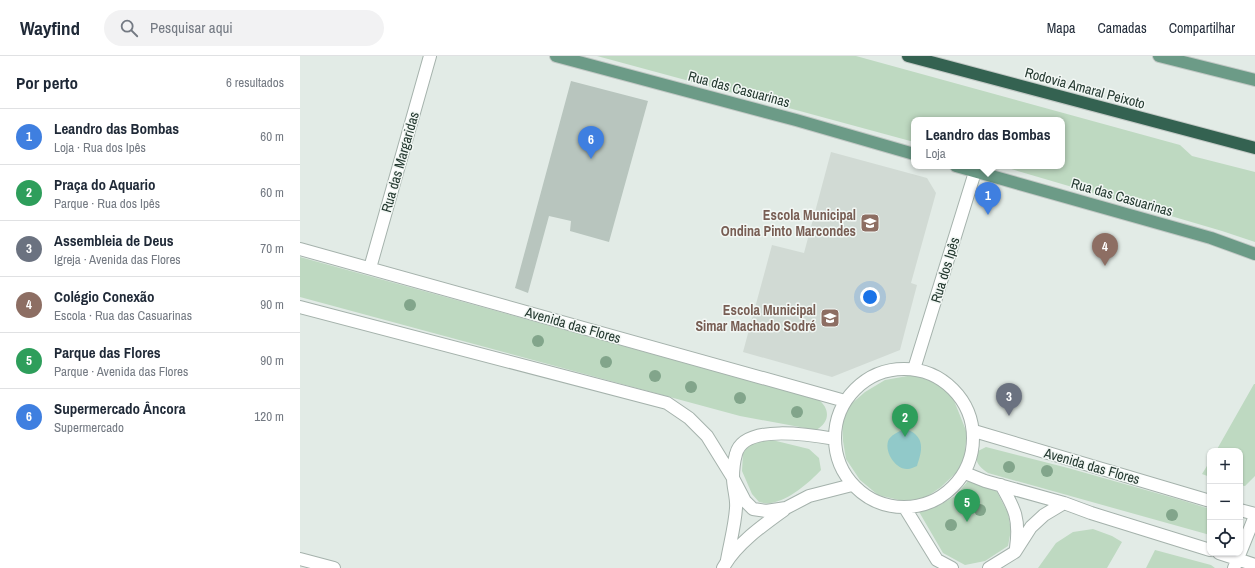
<!DOCTYPE html>
<html lang="pt">
<head>
<meta charset="utf-8">
<style>
	:root { --surface:#fff; --page:#f2f2f3; --text:#1f2937; --muted:#747a83; --line:#e0e1e3; --accent:#e1756a }
	body { margin:0; font-family:"Archivo Narrow",sans-serif; background:var(--page); color:var(--text) }
	.controls { position:absolute; right:12px; bottom:12px; display:grid; overflow:hidden; border-radius:8px; box-shadow:0 1px 3px #0004 }
	.controls button { width:36px; height:36px; display:grid; place-items:center; padding:0; border:0; border-bottom:1px solid var(--line); background:var(--surface); color:var(--text); font:20px sans-serif }
	.you { position:absolute; left:570px; top:241px; width:14px; height:14px; margin:-10px; border:3px solid #fff; border-radius:50%; background:#1a73e8; box-shadow:0 0 0 6px #1a73e833 }
	.badge { display:grid; place-items:center; width:26px; height:26px; border-radius:50%; background:var(--accent); color:#fff; font-size:13px; font-weight:700 }
	.pin { position:absolute; translate:-50% -33px; filter:drop-shadow(0 1px 2px #0008) }
	.pin::after { content:''; position:absolute; top:21px; width:14px; height:12px; background:inherit; clip-path:polygon(0 0,100% 0,50% 100%) }
	.popup { position:absolute; left:611px; top:61px; width:154px; height:52px; box-sizing:border-box; display:grid; place-content:center; border-radius:8px; background:var(--surface); filter:drop-shadow(0 1px 3px #0005); font-size:13px; white-space:nowrap; color:var(--muted) }
	.popup b { font-size:15px; color:var(--text) }
	.popup::after { content:''; position:absolute; left:50%; top:100%; margin-left:-8px; border:8px solid transparent; border-top-color:var(--surface) }
	.list { margin:0; padding:0; list-style:none }
	h2 { display:flex; justify-content:space-between; align-items:center; height:52px; margin:0; padding:0 16px; font-size:17px }
	h2 small { font-size:13px; font-weight:400; color:var(--muted) }
	.list li { display:grid; grid-template-columns:26px 1fr auto; gap:12px; align-items:center; box-sizing:border-box; height:56px; padding:0 16px; border-top:1px solid var(--line) }
	.list b { display:block; font-size:15px; white-space:nowrap }
	.list p { margin:0; font-size:13px; white-space:nowrap; color:var(--muted) }
	.list em { font-size:13px; font-style:normal; color:var(--muted) }
	.icon { flex:none; width:22px; height:22px; fill:none; stroke:currentColor; stroke-width:2; stroke-linecap:round; stroke-linejoin:round }
	.map { position:relative; flex:none; width:955px; height:512px; overflow:hidden }
	header { display:flex; align-items:center; gap:24px; box-sizing:border-box; height:56px; padding:0 20px; background:var(--surface); border-bottom:1px solid var(--line) }
	header strong { font-size:19px }
	nav { display:flex; gap:22px; margin-inline-start:auto; font-size:14px }
	.search { width:280px; height:36px; background:var(--page); display:flex; align-items:center; gap:10px; box-sizing:border-box; padding:0 14px; border-radius:22px; color:var(--muted); font-size:15px }
	main { display:flex }
	aside { flex:1; background:var(--surface) }
	.map>svg:first-child { display:block }
	.built { fill:#d1dad4 }
	.green { fill:#bed9c1 }
	.water { fill:#91c9c9 }
	.building { fill:#b8c5be }
	.lines { fill:none; stroke-linecap:round; stroke-linejoin:round }
	.minor-casing { stroke:#a5b2ac; stroke-width:14 }
	.major-casing { stroke:#c2c8c5; stroke-width:14 }
	.highway-casing { stroke:#c2c8c5; stroke-width:14 }
	.minor { stroke:#fff; stroke-width:12 }
	.major { stroke:#6c9b87; stroke-width:12 }
	.highway { stroke:#346251; stroke-width:12 }
	.tree { fill:#82a58b }
	.labels { text-anchor:middle; dominant-baseline:central; stroke-width:3; stroke-linejoin:round; paint-order:stroke }
	.street-label { font-size:14px; fill:#243930; stroke:#f2f7f4 }
	.education-label { font-size:14px; font-weight:bold; fill:#785e54; stroke:#f2f7f4; text-anchor:end }
</style>
</head>
<body>
<header>
<strong>Wayfind</strong>
<div class="search"><svg class="icon" aria-label="search" viewBox="0 0 24 24"><circle cx="10" cy="10" r="6"/><path d="M15 15l6 6"/></svg>Pesquisar aqui</div>
<nav><a>Mapa</a><a>Camadas</a><a>Compartilhar</a></nav>
</header>
<main>
<aside>
<h2>Por perto<small>6 resultados</small></h2>
<ul class="list">
<li><span class="badge" style="background:#3f7fe0">1</span><div><b>Leandro das Bombas</b><p>Loja · Rua dos Ipês</p></div><em>60 m</em></li>
<li><span class="badge" style="background:#2e9e5b">2</span><div><b>Praça do Aquario</b><p>Parque · Rua dos Ipês</p></div><em>60 m</em></li>
<li><span class="badge" style="background:#6b7280">3</span><div><b>Assembleia de Deus</b><p>Igreja · Avenida das Flores</p></div><em>70 m</em></li>
<li><span class="badge" style="background:#8d6e63">4</span><div><b>Colégio Conexão</b><p>Escola · Rua das Casuarinas</p></div><em>90 m</em></li>
<li><span class="badge" style="background:#2e9e5b">5</span><div><b>Parque das Flores</b><p>Parque · Avenida das Flores</p></div><em>90 m</em></li>
<li><span class="badge" style="background:#3f7fe0">6</span><div><b>Supermercado Âncora</b><p>Supermercado</p></div><em>120 m</em></li>
</ul>
</aside>
<div class="map">
<svg width="955" height="512" viewBox="0 0 955 512">
	<rect width="100%" height="100%" fill="#e2ebe6"/>
	<path class="built" d="M 531,96 L 627,122 L 636,137 L 611,227 L 617,229 L 600,294 L 532,321 L 443,296 L 472,189 L 504,197 Z"/>
	<path class="green" d="M 297,0 L 556,0 L 880,89 L 892,100 L 955,116 L 955,186 L 922,175 L 701,110 L 762,110 L 762,64 L 614,64 L 614,86 Z
		M 0,201 L 519,344 C 531,354 529,367 516,374 L 440,360 L 0,241 Z
		M 613,319 L 637,327 L 653,342 L 667,377 L 664,403 L 660,413 L 641,431 L 625,442 L 603,445 L 578,439 L 560,424 L 546,403 L 543,385 L 542,364 L 550,349 L 565,336 L 585,324 Z
		M 954,328 L 955,328 L 955,420 L 945,430 L 940,429 L 940,395 L 916,395 Z
		M 468,383 L 509,393 L 519,402 L 521,414 C 509,427 489,444 471,447 C 467,448 463,447 459,446 L 452,438 L 442,415 L 443,397 L 451,387 Z
		M 686,391 L 768,412 L 881,444 L 910,453 L 910,479 L 688,417 C 679,410 674,407 678,395 Z
		M 910,405 L 910,421 L 902,418 Z
		M 668,425 L 684,431 L 696,434 L 708,457 L 711,474 L 708,490 L 685,505 L 665,509 L 643,497 L 618,454 L 638,450 L 655,440 Z
		M 793,473 L 812,480 L 822,486 L 807,512 L 738,512 L 756,487 L 773,476 Z
		M 855,494 L 911,509 L 915,512 L 846,512 Z"/>
	<path class="water" d="M 605,373 C 608,374 614,376 616,379 C 625,388 620,400 617,410 C 614,411 610,413 608,413 C 595,414 583,394 589,383 C 593,378 599,375 605,373 Z"/>
	<path class="building" d="M 271,25 L 348,45 L 309,186 L 270,175 L 271,165 L 249,160 L 228,237 L 215,232 Z"/>
	<g class="lines">
		<defs>
			<path id="minor" d="M 0,193 L 545,345
				M 70,212 L 130,0
				M 0,251 L 367,347 L 389,362 L 407,380 L 433,422 L 445,445 L 453,453 L 466,455 L 486,452 L 509,440 L 552,429
				M 614,313 L 675,116
				M535 382a69 69 0 1 1 138 0a69 69 0 1 1-138 0Z
				M 674,375 L 910,445
				M 665,417 L 685,425 L 764,447
				M 701,429 C 715,453 720,463 716,492
				M 605,452 L 637,504 L 652,512
				M 940,454 L 955,458
				M 919,497 L 955,509
				M 0,503 L 34,512
				M 427,504 C 430,487 435,469 436,452 C 437,442 433,432 433,422 C 433,415 434,405 436,398 C 444,367 512,379 535,383
				M 423,512 C 435,489 463,469 484,454
				M 689,512 L 715,496 L 731,471 L 744,459 L 764,447 L 791,457 L 910,494
				M 934,512 L 955,460"/>
			<path id="major" d="M 256,0 L 496,64 L 614,98
				M 859,0 L 955,24
				M 656,110 L 911,182 L 955,198"/>
			<path id="highway" d="M 608,0 L 955,92"/>
		</defs>
		<use href="#minor" class="minor-casing"/>
		<use href="#major" class="major-casing"/>
		<use href="#highway" class="highway-casing"/>
		<use href="#minor" class="minor"/>
		<use href="#major" class="major"/>
		<use href="#highway" class="highway"/>
	</g>
	<g class="tree">
		<circle cx="110" cy="249" r="6"/>
		<circle cx="238" cy="285" r="6"/>
		<circle cx="306" cy="306" r="6"/>
		<circle cx="355" cy="320" r="6"/>
		<circle cx="391" cy="331" r="6"/>
		<circle cx="440" cy="342" r="6"/>
		<circle cx="497" cy="356" r="6"/>
		<circle cx="709" cy="411" r="6"/>
		<circle cx="747" cy="415" r="6"/>
		<circle cx="680" cy="454" r="6"/>
		<circle cx="872" cy="459" r="6"/>
		<circle cx="651" cy="469" r="6"/>
	</g>
	<defs>
		<symbol id="school-square" viewBox="-11 -11 22 22"><rect x="-9" y="-9" width="18" height="18" rx="4" fill="#8d6e63" stroke="#f2f7f4"/><path d="M0-5L7-2L0 1L-7-2ZM-4 1L0 2.5L4 1V4Q0 6-4 4Z" fill="#fff"/></symbol>
	</defs>
	<g fill-rule="evenodd">
		<use href="#school-square" x="559" y="156" width="22" height="22"/>
		<use href="#school-square" x="519" y="251" width="22" height="22"/>
	</g>
	<g class="labels">
		<g class="street-label">
			<text transform="translate(785 32) rotate(15)">Rodovia Amaral Peixoto</text>
			<text transform="translate(439 33) rotate(15)">Rua das Casuarinas</text>
			<text transform="translate(100 106) rotate(-74)">Rua das Margaridas</text>
			<text transform="translate(822 141) rotate(16)">Rua das Casuarinas</text>
			<text transform="translate(645 214) rotate(-73)">Rua dos Ipês</text>
			<text transform="translate(273 269) rotate(16)">Avenida das Flores</text>
			<text transform="translate(792 410) rotate(16)">Avenida das Flores</text>
		</g>
		<g class="education-label">
			<text x="556" y="159">Escola Municipal<tspan x="556" dy="16">Ondina Pinto Marcondes</tspan></text>
			<text x="516" y="254">Escola Municipal<tspan x="516" dy="16">Simar Machado Sodré</tspan></text>
		</g>
	</g>
</svg>
<div class="controls">
<button>+</button>
<button>−</button>
<button><svg class="icon" aria-label="locate" viewBox="0 0 24 24"><circle cx="12" cy="12" r="6"/><path d="M12 2v4M12 18v4M2 12h4M18 12h4"/></svg></button>
</div>
<div class="you"></div>
<div class="pin badge" style="left:688px;top:159px;background:#3f7fe0">1</div>
<div class="popup"><b>Leandro das Bombas</b>Loja</div>
<div class="pin badge" style="left:605px;top:381px;background:#2e9e5b">2</div>
<div class="pin badge" style="left:709px;top:360px;background:#6b7280">3</div>
<div class="pin badge" style="left:805px;top:210px;background:#8d6e63">4</div>
<div class="pin badge" style="left:667px;top:466px;background:#2e9e5b">5</div>
<div class="pin badge" style="left:291px;top:103px;background:#3f7fe0">6</div>
</div>
</main>
</body>
</html>
